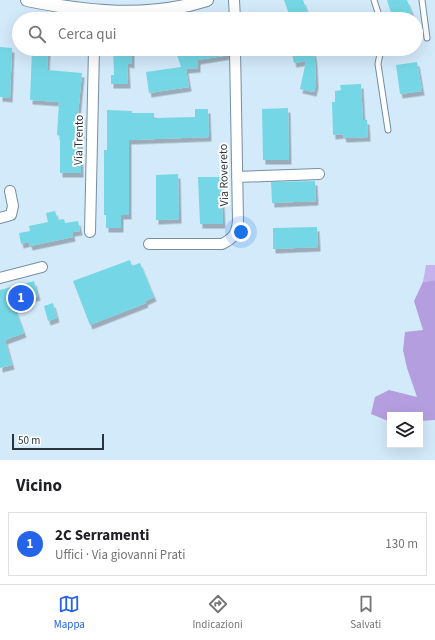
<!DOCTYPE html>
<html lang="it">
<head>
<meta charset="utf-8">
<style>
	:root { --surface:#fff; --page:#f6f6f6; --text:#202124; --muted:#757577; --line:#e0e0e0; --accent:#2563eb }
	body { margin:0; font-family:"Source Sans 3",sans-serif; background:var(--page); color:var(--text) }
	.controls { position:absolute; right:12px; bottom:12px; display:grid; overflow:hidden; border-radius:0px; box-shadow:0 4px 16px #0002 }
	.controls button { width:36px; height:36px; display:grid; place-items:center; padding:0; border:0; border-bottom:1px solid var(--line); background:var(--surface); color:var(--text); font:20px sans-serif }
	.scale { position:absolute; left:12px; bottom:10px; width:92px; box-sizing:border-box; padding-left:4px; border:2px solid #28333b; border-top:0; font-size:11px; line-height:14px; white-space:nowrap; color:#28333b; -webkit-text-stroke:3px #fff; paint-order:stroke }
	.you { position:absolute; left:241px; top:232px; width:14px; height:14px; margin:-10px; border:3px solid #fff; border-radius:50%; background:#1a73e8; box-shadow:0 0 0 6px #1a73e833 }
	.badge { display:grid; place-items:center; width:26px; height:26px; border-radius:50%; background:var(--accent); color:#fff; font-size:13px; font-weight:700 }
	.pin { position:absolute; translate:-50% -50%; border:2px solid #fff; box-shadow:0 1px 4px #0006 }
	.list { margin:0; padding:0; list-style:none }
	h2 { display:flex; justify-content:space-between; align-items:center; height:52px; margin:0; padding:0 16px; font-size:17px }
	h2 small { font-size:13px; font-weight:400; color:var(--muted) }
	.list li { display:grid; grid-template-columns:26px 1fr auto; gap:12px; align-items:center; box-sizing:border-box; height:64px; margin:0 8px 8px; padding:0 8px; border:1px solid var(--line); border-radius:0px }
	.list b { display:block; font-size:15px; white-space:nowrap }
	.list p { margin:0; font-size:13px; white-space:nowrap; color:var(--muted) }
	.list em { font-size:13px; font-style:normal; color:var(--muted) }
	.icon { flex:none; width:22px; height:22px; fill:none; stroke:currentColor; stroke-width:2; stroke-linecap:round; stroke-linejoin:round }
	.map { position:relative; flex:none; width:435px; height:460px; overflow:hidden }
	.search { position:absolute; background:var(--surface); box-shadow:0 4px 16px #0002; left:12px; right:12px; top:12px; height:44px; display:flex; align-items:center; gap:10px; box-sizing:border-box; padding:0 14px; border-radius:22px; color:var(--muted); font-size:15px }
	.sheet { height:124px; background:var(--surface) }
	nav { display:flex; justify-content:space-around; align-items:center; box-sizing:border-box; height:56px; border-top:1px solid var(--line); background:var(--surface); font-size:11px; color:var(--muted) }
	nav a { display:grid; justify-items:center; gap:2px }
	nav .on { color:var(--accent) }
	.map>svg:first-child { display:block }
	.green { fill:#c6b2ec }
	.forest { fill:#b59edf }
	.building { fill:#75d7e5; filter:url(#shadow) }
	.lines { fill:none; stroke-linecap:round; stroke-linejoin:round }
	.service-casing { stroke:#748fa2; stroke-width:7 }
	.minor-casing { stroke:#748fa2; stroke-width:12 }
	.tertiary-casing { stroke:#748fa2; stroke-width:14 }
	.service { stroke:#fff; stroke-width:5 }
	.minor { stroke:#fff; stroke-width:10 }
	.tertiary { stroke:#fff; stroke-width:12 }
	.labels { text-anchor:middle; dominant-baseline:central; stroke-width:4; stroke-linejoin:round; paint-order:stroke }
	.street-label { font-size:12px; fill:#28333b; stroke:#fff }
</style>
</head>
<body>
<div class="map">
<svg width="435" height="460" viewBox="0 0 435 460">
	<defs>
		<filter id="shadow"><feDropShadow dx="2.5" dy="4.5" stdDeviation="0" flood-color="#0004"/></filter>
	</defs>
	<rect width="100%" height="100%" fill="#d3eafb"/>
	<path class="green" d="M 426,265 L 435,265 L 435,280 L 423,282 Z"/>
	<path class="forest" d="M 435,280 L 435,420 L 420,421 L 420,415 L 390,415 L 390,421 L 388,421 L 371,414 L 375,397 L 389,390 L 417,397 L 407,368 L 403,350 L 405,332 L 423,330 L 414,301 L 423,282 Z"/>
	<path class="building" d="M 284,0 L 303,0 L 308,14 L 292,19 L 291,14 L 289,14 Z
		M 387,0 L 407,0 L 412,13 L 411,19 L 393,19 Z
		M 0,47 L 12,48 L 10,98 L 0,97 Z
		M 32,49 L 48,49 L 47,70 L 82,73 L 78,114 L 83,115 L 82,137 L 80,137 L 81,173 L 60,173 L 60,136 L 57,135 L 59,102 L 30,100 Z
		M 113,49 L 132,49 L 132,64 L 127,63 L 128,84 L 111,84 L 111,75 L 114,75 Z
		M 175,49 L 229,49 L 229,55 L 198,60 L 198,68 L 186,69 L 189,87 L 149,93 L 146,72 L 181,67 Z
		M 291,49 L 313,49 L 315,61 L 316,84 L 314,92 L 300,89 L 306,61 L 294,63 Z
		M 417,62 L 422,91 L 400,94 L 396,65 Z
		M 361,84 L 363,120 L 367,120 L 368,137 L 344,138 L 343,134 L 333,135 L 332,102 L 335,102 L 335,91 L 341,90 L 340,85 Z
		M 288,108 L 289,160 L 263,160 L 262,109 Z
		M 195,109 L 208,109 L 209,137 L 129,140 L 129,215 L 121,215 L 121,228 L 106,228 L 106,215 L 104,215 L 104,150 L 107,150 L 107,110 L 132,111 L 132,113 L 154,113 L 154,118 L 195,117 Z
		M 178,174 L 179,219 L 156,220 L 156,175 Z
		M 198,177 L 221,177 L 223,224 L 200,224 Z
		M 315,181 L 316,201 L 272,203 L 271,182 Z
		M 55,211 L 58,220 L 64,219 L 65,223 L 78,221 L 80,231 L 72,232 L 73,237 L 30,246 L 29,242 L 21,244 L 19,233 L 30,231 L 29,226 L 48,222 L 46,213 Z
		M 317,227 L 318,247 L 273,249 L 273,228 Z
		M 130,260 L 132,266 L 140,263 L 154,297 L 145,301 L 146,303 L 90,325 L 73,281 Z
		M 34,281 L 38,296 L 13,303 L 24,333 L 5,340 L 12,365 L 0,368 L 0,290 Z
		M 53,303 L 57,318 L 48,321 L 44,306 Z"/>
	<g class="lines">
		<defs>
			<path id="service" d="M 374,0 L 380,19
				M 422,0 L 427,38
				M 381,49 L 378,64 L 388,130"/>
			<path id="minor" d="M 234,0 L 235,19
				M 95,19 L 95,11
				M 237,177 L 319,174
				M 0,218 L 11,215 L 13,206 L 10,191
				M 90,232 L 94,49
				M 149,244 L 222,244 C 233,239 237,233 238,221 L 235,49
				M 0,278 L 42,267"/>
			<path id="tertiary" d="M 27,0 C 86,12 148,19 207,0"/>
		</defs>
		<use href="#service" class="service-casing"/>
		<use href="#minor" class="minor-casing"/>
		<use href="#tertiary" class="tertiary-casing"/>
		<use href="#service" class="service"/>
		<use href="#minor" class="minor"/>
		<use href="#tertiary" class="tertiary"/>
	</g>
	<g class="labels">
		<g class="street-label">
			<text transform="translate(79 140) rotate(-89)">Via Trento</text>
			<text transform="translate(224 175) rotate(-91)">Via Rovereto</text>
		</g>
	</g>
</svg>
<div class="controls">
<button><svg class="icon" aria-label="layers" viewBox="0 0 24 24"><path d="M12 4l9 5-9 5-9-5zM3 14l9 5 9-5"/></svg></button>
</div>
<div class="scale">50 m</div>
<div class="you"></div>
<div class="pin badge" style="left:21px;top:298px">1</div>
<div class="search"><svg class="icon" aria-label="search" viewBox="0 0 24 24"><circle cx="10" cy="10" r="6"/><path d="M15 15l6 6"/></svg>Cerca qui</div>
</div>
<section class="sheet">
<h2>Vicino<small></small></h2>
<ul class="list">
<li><span class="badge">1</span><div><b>2C Serramenti</b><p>Uffici · Via giovanni Prati</p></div><em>130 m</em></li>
</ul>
</section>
<nav>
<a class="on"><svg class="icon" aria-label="map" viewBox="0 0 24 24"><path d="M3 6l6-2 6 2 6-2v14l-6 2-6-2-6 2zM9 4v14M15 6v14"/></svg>Mappa</a>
<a><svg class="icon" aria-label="directions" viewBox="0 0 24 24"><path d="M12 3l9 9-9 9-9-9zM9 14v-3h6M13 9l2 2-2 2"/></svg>Indicazioni</a>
<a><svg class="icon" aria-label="saved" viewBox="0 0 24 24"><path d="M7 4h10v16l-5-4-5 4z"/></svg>Salvati</a>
</nav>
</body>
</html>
